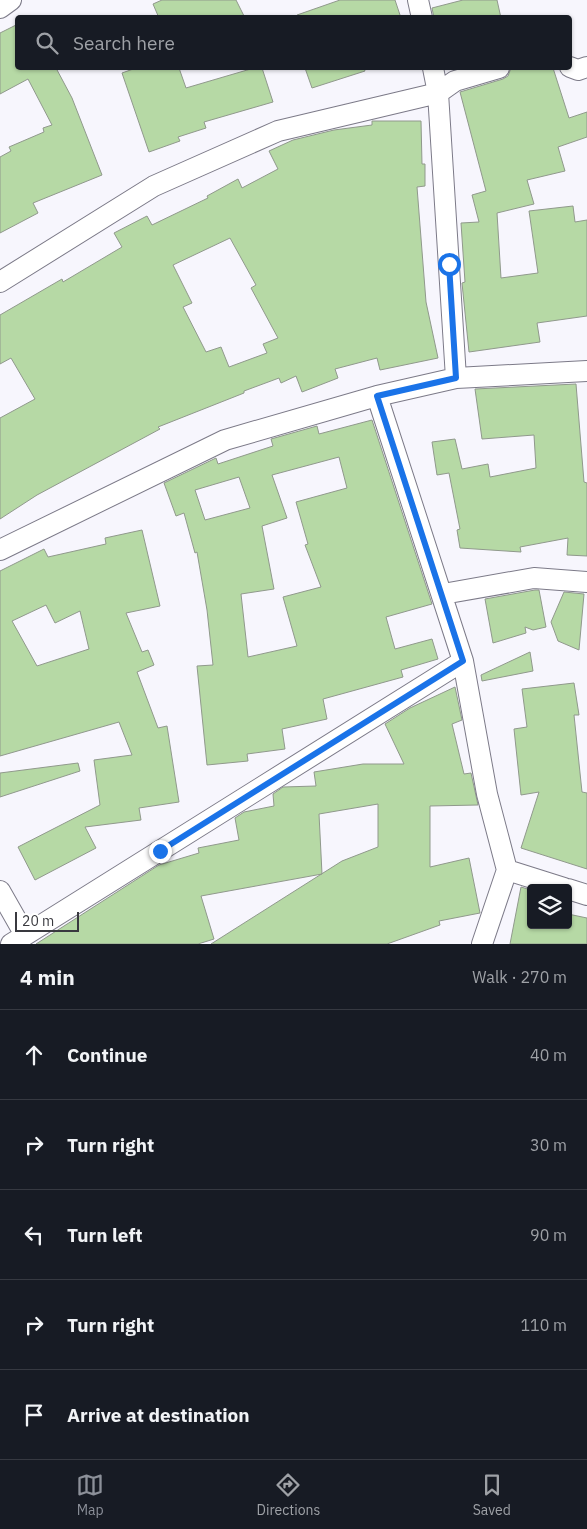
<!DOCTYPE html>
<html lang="en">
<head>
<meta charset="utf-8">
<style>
	:root { --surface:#171b24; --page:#20242c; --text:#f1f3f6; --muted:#9ea1a6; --line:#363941; --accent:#8c9099 }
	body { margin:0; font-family:"IBM Plex Sans",sans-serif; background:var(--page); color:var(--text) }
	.controls { position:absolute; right:15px; bottom:15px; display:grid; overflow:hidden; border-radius:5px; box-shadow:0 1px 4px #0004 }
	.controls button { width:45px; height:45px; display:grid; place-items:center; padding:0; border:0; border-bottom:1px solid var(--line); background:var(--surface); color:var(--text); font:25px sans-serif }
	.scale { position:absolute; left:15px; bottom:12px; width:64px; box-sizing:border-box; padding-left:5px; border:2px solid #39393f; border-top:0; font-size:14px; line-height:18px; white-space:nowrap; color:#39393f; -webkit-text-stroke:4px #fff; paint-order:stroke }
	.stop { position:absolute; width:15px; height:15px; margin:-11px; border:4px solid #1a73e8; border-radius:50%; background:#fff }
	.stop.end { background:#1a73e8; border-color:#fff; box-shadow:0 1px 5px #0008 }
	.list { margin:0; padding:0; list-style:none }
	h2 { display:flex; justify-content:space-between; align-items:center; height:65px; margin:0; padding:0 20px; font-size:21px }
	h2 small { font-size:16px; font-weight:400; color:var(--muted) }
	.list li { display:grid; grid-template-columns:32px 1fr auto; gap:15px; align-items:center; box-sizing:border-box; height:90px; padding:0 20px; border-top:1px solid var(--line) }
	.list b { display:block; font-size:19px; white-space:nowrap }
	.list em { font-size:16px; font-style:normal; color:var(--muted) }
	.icon { flex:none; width:28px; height:28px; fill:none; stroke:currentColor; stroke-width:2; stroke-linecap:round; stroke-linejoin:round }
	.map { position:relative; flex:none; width:587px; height:944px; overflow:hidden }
	.search { position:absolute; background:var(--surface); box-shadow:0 1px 4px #0004; left:15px; right:15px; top:15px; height:55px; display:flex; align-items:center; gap:12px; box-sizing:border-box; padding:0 18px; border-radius:5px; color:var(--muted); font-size:19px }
	.sheet { height:515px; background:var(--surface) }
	nav { display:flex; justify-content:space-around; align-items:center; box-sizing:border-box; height:70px; border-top:1px solid var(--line); background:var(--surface); font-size:14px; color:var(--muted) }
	nav a { display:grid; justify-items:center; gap:2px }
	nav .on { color:var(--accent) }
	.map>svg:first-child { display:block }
	.building { fill:#b6d9a5; stroke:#90998c; fill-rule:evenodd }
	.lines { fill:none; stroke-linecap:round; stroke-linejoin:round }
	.minor-casing { stroke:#7c7a88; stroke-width:22 }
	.minor { stroke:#fff; stroke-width:20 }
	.route { stroke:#1a73e8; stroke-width:6 }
</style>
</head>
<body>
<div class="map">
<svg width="587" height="944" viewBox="0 0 587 944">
	<rect width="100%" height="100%" fill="#f7f6fd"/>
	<path class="building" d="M 162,0 L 236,0 L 245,18 L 159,18 L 153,4 Z
		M 340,0 L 395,0 L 401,18 L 298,18 L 297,15 Z
		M 463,0 L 497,0 L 501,18 L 434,18 L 432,8 Z
		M 18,24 L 18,68 L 56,68 L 72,98 L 102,175 L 33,203 L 38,213 L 0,233 L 0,157 L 11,151 L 9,147 L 44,132 L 43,128 L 52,125 L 28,79 L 0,94 L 0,33 Z
		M 136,68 L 179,68 L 186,88 L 254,68 L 262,68 L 273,102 L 204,122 L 206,128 L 178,137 L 180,141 L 149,152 L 122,73 Z
		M 305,68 L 364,68 L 365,71 L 312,88 Z
		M 511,68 L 553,68 L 569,118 L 587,112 L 587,137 L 558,147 L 565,171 L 527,180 L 534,204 L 497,213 L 501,278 L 538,273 L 529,211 L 573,206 L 575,222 L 587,220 L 587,316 L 537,323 L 540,342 L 469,352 L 462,283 L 465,282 L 461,223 L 479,222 L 472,195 L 486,191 L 460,92 L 503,79 L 508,76 Z
		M 372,121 L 421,121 L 422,164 L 425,164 L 425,186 L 417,187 L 426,302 L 438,358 L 380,370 L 377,358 L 335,369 L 338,378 L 302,392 L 296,376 L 281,383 L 279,378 L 244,391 L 244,393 L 158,427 L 160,429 L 37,495 L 0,519 L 0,418 L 35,399 L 11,358 L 0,364 L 0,315 L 62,279 L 63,282 L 122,247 L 114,233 L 147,216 L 152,225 L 208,198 L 207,196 L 238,179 L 242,188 L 278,169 L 269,151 L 293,140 L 334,130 L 372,125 ZM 230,238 L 256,285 L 251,288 L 278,338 L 263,344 L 267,353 L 229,367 L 221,347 L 206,352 L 183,307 L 192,303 L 173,265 Z
		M 576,384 L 584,482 L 587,483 L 587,556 L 567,555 L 568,538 L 520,547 L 521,552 L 460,548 L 457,530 L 460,529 L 449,473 L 437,475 L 432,442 L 455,439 L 462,469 L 488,464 L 490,477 L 536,468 L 534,435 L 482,439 L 475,389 Z
		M 372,420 L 432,604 L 386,617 L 395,649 L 432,639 L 438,659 L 401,670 L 403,677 L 323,699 L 327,719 L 282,729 L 285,749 L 247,754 L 248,761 L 207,765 L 197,666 L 213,665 L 207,610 L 197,552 L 195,553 L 184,513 L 176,516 L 164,483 L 216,458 L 218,464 L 273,446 L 271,439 L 317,426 L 319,434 ZM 339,457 L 347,488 L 296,502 L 308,544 L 305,545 L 321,587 L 283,597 L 297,646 L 248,657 L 241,594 L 274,589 L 262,526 L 287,518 L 272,475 ZM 239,477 L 250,508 L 205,520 L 195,490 Z
		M 142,530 L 160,606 L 126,613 L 142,652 L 148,650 L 154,665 L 137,672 L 158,728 L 167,726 L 179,802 L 139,808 L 141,820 L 85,827 L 96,848 L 35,880 L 18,847 L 100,805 L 94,760 L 132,755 L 119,722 L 0,756 L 0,571 L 44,549 L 48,557 L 106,544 L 105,538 ZM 46,605 L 55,623 L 80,611 L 89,649 L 37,666 L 12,621 Z
		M 535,590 L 539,590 L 546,627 L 533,630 L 525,627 L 526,633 L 493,643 L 485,599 Z
		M 564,592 L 584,594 L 579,650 L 558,641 L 551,622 Z
		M 530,652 L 533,671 L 482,681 L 481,675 Z
		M 574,683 L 579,715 L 574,715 L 582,792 L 587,793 L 587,869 L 521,848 L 539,792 L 521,795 L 514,729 L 527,727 L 522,689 Z
		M 455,687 L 462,720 L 452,724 L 464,774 L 471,773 L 478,805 L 430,806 L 430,867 L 469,858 L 480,913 L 439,921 L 440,925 L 387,944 L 211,944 L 342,861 L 378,847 L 378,804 L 319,814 L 322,874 L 201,896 L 214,939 L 198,944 L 36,944 L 159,865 L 199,853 L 198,848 L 239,840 L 235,818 L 244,812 L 274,806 L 273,794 L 283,787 L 316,786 L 314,772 L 363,764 L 404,764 L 385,724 L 410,708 Z
		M 78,763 L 80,771 L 0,797 L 0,773 Z
		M 521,887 L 531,890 L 531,925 L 568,925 L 568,914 L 587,918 L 587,944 L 510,944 Z"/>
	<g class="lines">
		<defs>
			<path id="minor" d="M 418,0 L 422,18
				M 0,8 L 11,0
				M 570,67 L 578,70 L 587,67
				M 433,68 L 438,93 L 456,378
				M 0,282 L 154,186 L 278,131 L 438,93 L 455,81 L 499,68
				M 377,396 L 463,661 L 487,794 L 507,870 L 482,944
				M 0,550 L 225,440 L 377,396 L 456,378 L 587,371
				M 443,594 L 534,578 L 587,582
				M 507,870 L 564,888
				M 568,889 L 587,895
				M 0,891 L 25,935
				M 11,944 L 463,661"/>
		</defs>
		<use href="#minor" class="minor-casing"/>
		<use href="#minor" class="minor"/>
	</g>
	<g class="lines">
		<path class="route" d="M 160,851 L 463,661 L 377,396 L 456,378 L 449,264"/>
	</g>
</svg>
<div class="controls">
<button><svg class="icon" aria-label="layers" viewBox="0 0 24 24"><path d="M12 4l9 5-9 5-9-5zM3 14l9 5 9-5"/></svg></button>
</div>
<div class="scale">20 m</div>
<div class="stop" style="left:449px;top:264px"></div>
<div class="stop end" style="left:160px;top:851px"></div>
<div class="search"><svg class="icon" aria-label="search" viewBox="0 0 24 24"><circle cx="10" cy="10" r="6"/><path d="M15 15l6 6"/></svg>Search here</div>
</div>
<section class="sheet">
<h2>4 min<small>Walk · 270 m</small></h2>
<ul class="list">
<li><svg class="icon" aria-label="ahead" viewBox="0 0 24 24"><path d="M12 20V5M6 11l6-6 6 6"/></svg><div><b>Continue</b></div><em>40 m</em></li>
<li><svg class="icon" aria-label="right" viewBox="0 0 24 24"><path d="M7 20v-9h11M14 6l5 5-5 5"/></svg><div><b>Turn right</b></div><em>30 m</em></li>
<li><svg class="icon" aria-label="left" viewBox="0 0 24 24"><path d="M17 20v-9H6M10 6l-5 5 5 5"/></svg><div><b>Turn left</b></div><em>90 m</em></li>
<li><svg class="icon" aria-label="right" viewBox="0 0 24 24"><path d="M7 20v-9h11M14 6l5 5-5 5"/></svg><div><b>Turn right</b></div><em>110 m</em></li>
<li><svg class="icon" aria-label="arrive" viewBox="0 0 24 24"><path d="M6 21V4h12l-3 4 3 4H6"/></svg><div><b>Arrive at destination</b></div></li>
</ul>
</section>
<nav>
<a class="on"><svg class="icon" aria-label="map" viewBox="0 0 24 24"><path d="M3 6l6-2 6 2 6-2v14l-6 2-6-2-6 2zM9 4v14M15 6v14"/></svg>Map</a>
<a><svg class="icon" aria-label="directions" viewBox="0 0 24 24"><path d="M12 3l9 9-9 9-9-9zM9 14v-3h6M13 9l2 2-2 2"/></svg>Directions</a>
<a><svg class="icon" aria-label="saved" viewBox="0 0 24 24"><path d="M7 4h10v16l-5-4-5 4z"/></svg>Saved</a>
</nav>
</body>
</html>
